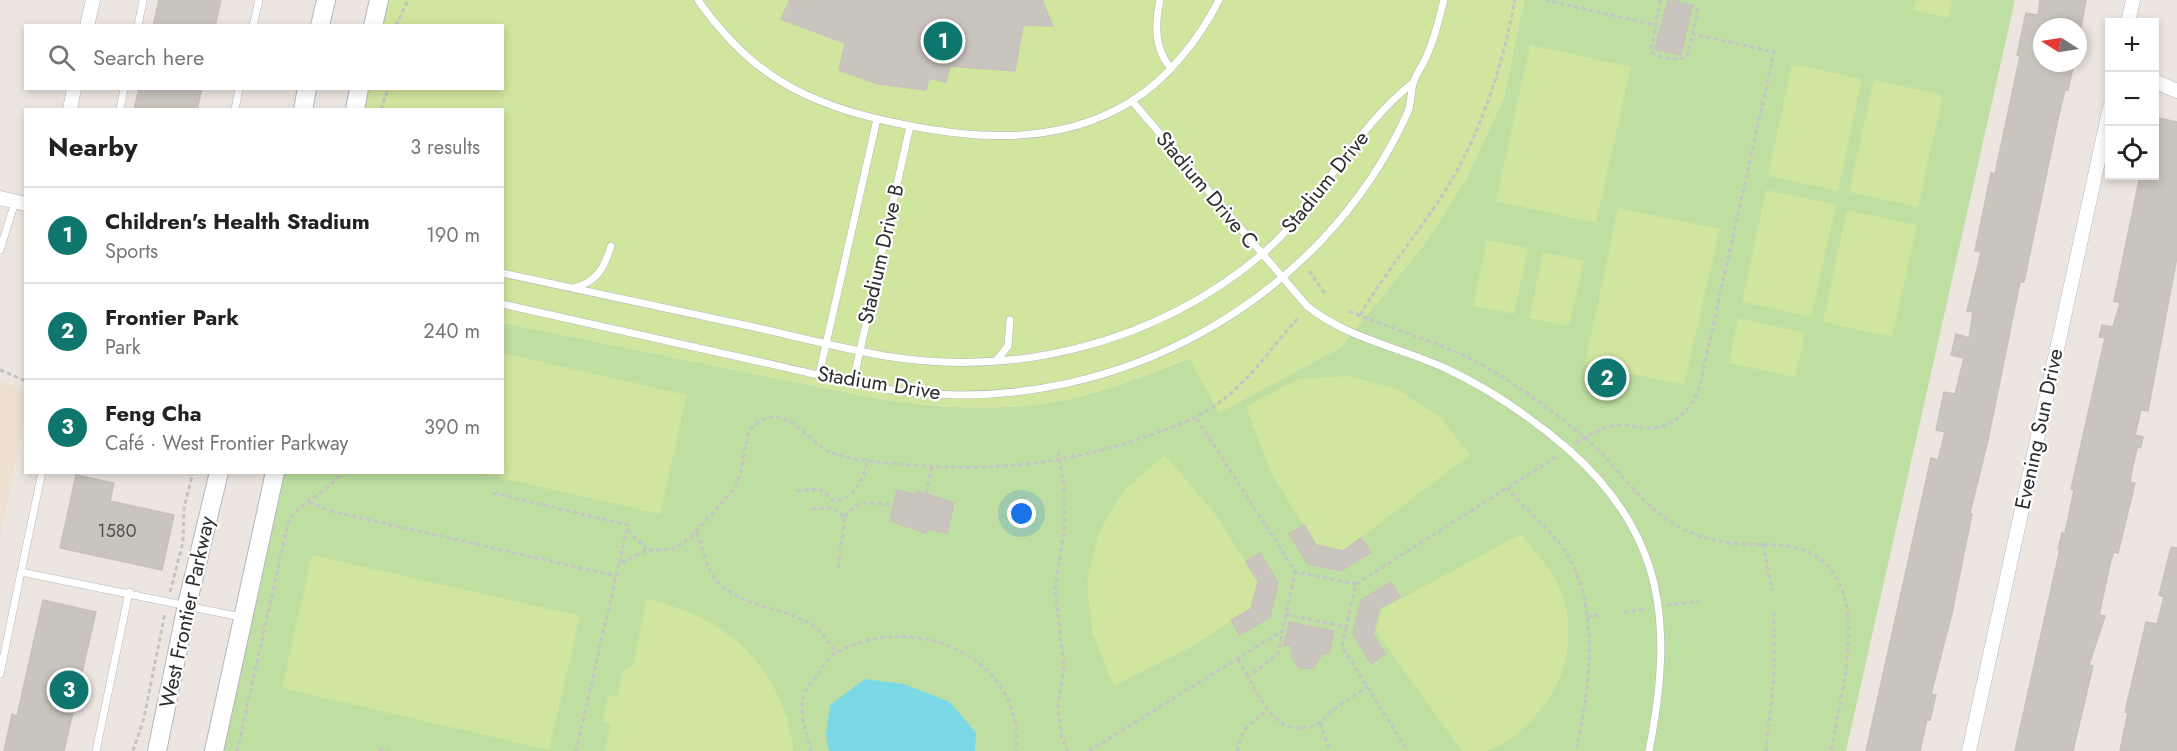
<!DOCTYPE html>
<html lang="en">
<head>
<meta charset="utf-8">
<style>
	:root { --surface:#fff; --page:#f6f6f6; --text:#222; --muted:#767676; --line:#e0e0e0; --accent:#0f766e }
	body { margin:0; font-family:Jost,sans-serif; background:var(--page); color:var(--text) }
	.controls { position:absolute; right:18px; top:18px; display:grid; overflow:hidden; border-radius:0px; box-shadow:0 3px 9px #0003 }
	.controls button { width:54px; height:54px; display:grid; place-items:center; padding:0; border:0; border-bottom:2px solid var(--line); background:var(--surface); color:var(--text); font:30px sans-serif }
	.compass { position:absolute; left:2033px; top:18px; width:54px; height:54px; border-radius:50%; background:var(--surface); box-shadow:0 3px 9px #0003; rotate:282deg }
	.you { position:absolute; left:1022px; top:514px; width:21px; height:21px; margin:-15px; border:4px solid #fff; border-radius:50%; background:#1a73e8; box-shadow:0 0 0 9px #1a73e833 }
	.badge { display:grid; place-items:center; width:39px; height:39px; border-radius:50%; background:var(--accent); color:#fff; font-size:20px; font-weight:700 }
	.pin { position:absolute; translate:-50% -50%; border:3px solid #fff; box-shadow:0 2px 6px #0006 }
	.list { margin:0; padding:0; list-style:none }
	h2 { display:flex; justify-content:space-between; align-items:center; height:78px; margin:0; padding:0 24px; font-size:26px }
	h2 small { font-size:20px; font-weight:400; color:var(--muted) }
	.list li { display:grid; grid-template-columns:39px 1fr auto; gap:18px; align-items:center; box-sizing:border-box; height:96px; padding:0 24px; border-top:2px solid var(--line) }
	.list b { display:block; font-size:22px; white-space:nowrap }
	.list p { margin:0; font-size:20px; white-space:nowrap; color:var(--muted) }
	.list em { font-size:20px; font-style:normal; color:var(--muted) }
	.icon { flex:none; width:33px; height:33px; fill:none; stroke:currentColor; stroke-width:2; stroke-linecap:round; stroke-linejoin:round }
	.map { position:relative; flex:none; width:2177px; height:751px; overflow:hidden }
	.search { position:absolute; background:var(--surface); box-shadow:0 3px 9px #0003; left:24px; top:24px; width:480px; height:66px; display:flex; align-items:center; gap:15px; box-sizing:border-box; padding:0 21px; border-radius:0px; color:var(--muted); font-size:22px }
	.panel { position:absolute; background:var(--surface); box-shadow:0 3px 9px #0003; left:24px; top:108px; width:480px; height:366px; border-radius:0px }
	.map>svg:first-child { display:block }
	.education { fill:#ede0d1 }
	.green { fill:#bedfa1 }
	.pitch { fill:#d0e59e }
	.water { fill:#7bd8e7 }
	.building { fill:#c9c4be; stroke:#c9c1ba; stroke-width:1.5 }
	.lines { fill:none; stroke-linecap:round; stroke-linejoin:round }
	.lane-casing { stroke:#b3b7bf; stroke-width:8 }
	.street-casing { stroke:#b3b7bf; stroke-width:15 }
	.secondary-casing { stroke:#b3b7bf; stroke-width:20 }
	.path { stroke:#c4c4c4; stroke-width:3; stroke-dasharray:4.5 3; stroke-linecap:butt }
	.lane { stroke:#fff; stroke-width:7 }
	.street { stroke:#fff; stroke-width:14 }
	.secondary { stroke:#fff; stroke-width:18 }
	.labels { text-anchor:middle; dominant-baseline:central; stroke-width:4.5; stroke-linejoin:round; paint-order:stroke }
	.number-label { font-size:18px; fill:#545351 }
	.street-label { font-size:21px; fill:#2d2d2d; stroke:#fff }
</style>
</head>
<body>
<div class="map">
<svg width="2177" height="751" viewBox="0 0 2177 751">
	<rect width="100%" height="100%" fill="#ede6e0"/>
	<path class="education" d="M 0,380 L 26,391 L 25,418 L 0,537 Z"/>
	<path class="green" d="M 1524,0 L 2015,0 L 1846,751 L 220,751 L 279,473 L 502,472 L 503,323 L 879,399 C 932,407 986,411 1040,404 C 1091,398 1141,377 1190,358 L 1219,412 L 1340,348 L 1426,242 L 1466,179 L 1504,98 Z"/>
	<path class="pitch" d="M 381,0 L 1524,0 L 1504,98 L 1466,179 L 1426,242 L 1340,348 L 1219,413 L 1189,358 C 1141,377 1091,398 1040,404 C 986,411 932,407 879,399 L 503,323 L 502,110 L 357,110 L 362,89 L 502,88 L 502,26 L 375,25 Z
		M 1916,0 L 1952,0 L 1948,18 L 1913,10 Z
		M 1530,45 L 1631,67 L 1596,223 L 1496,201 Z
		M 1792,64 L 1862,79 L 1838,191 L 1768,176 Z
		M 1874,80 L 1943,95 L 1918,207 L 1849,192 Z
		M 1766,190 L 1836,205 L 1811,317 L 1742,302 Z
		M 1618,208 L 1720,229 L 1684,385 L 1585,364 Z
		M 1847,210 L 1917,225 L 1892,337 L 1823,322 Z
		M 1487,240 L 1528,248 L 1514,314 L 1473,306 Z
		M 1543,252 L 1584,261 L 1569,326 L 1529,318 Z
		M 1738,318 L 1805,333 L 1795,377 L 1729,363 Z
		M 503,353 L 687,395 L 660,514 L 479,473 L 502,472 Z
		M 1349,376 L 1397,389 L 1439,416 L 1470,455 L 1343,551 L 1316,545 L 1271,473 L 1246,406 L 1299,379 Z
		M 1165,455 L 1215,514 L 1258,581 L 1251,609 L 1186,650 L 1114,686 L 1092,632 L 1087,582 L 1098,534 L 1123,491 Z
		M 1521,534 C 1538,556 1560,578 1566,607 C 1575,658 1558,697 1521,730 C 1512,738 1497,749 1485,751 C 1478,751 1469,751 1462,751 L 1376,632 L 1382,609 Z
		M 312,555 L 580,616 L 549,750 L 282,688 Z
		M 647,599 C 729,618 781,666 794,751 L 605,751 L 611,724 L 603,722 L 608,696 L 617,697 L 623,671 L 633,665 Z"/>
	<path class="water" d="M 865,679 L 904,684 L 950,702 L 976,733 L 975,751 L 829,751 L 826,735 L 830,705 Z"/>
	<path class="building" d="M 159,0 L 221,0 L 215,26 L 153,26 Z
		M 790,0 L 1042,0 L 1053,26 L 1023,25 L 1015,71 L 950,66 L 946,82 L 929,78 L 926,90 L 878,84 L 839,70 L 845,43 L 781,19 Z
		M 2040,0 L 2086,0 L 2081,27 L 2042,27 L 2042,63 L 2074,63 L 2068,90 L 2065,90 L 2058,119 L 2024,282 L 2020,282 L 1988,440 L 1970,513 L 1972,514 L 1952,613 L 1931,694 L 1936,695 L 1930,720 L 1927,719 L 1920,751 L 1866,751 L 1931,458 L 1938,460 L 1945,432 L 1936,430 L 1944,392 L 1955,394 L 1964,358 L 1951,355 L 1956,334 L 1969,338 L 1973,312 L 1967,311 L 1981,252 L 1975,251 L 1991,173 L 1995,174 L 2020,56 L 2017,55 L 2026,13 L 2038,15 Z
		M 1668,1 L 1692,6 L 1681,55 L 1655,49 Z
		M 139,88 L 202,88 L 197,110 L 134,110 Z
		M 2154,117 L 2177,122 L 2177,257 L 2148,411 L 2141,410 L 2135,435 L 2143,437 L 2141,447 L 2137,448 L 2131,475 L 2130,482 L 2135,483 L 2118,553 L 2114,552 L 2111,560 L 2099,615 L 2105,616 L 2089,665 L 2093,666 L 2073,751 L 2015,751 L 2060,549 L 2058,549 L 2062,533 L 2065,533 L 2074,490 L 2071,489 L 2105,338 L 2099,337 L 2102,325 L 2113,327 L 2120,303 L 2114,301 L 2140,176 L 2154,176 Z
		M 76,475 L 114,483 L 110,501 L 174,515 L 162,570 L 60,548 Z
		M 897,490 L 916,495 L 917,491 L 954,503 L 947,533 L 927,529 L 926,533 L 890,521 Z
		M 1304,525 L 1316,545 L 1343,551 L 1361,538 L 1371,552 L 1341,571 L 1308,564 L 1289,534 Z
		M 2171,547 L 2177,548 L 2177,751 L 2120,751 L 2128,712 L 2125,712 L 2146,622 L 2157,624 L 2164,597 L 2159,595 Z
		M 1260,553 L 1278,583 L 1270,617 L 1240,635 L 1231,620 L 1251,609 L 1258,581 L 1246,562 Z
		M 1391,582 L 1400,597 L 1379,608 L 1373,635 L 1385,654 L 1371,664 L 1353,633 L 1361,600 Z
		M 43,600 L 96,612 L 64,751 L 4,751 L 12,714 L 17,716 Z
		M 1289,622 L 1334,631 L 1329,654 L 1323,653 L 1313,668 L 1299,668 L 1291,655 L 1293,646 L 1284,645 Z"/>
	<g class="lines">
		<defs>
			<path id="lane" d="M 698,0 C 721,33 747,61 782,82 C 818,104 860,116 901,124 C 979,140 1060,145 1130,102 C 1167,80 1200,38 1219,0
				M 1160,0 C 1155,24 1154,48 1170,67
				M 138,26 L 143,0
				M 253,26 L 259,0
				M 1132,101 L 1307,306 C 1348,339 1400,347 1447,369 C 1491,390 1531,417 1568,449 C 1667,536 1673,628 1649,751
				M 120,110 L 124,88
				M 235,110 L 239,88
				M 0,250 L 15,202
				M 502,273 C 585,291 667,309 749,326 C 794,336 840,348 885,356 C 1019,378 1157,342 1261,255 C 1321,204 1354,128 1414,82
				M 574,288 C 598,281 604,268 611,246
				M 502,304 C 589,323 675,343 761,362 C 813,373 866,389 919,393 C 1120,411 1322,300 1407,114 C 1412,104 1410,91 1414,81 C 1417,72 1424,64 1427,55 C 1435,38 1439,18 1444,0
				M 996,361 L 1008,346 L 1010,320
				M 819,375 L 877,119
				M 853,382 L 910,126
				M 21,572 L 42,472
				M 0,674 L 21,572 L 241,617
				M 96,751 L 129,592"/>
			<path id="street" d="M 2128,22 L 2133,0
				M 87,26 L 93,0
				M 2154,81 L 2177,91
				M 70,110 L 74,88
				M 0,198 L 26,204
				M 1969,751 L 2110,107"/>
			<path id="secondary" d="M 320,26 L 326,0
				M 373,26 L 379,0
				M 303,110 L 307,88
				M 355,110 L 359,88
				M 157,751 L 187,605 L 219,472
				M 214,751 L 275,472"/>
		</defs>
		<use href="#lane" class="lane-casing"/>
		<use href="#street" class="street-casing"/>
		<use href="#secondary" class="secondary-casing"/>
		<path class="path" d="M 1545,0 L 1655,25
			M 1660,0 L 1651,51 C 1659,58 1676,61 1687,57 L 1697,15 L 1697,9 L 1690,4 L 1672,0
			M 396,26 L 408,0
			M 381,110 L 388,88
			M 1309,271 L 1326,295
			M 1349,311 C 1388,328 1429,339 1467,357 C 1509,378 1548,407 1583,436 C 1616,463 1637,502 1674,524 C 1691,534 1711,541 1730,543 C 1769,548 1810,535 1836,577 C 1863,621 1839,703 1831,751
			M 1360,315 C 1383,276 1411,242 1436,205 C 1478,143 1501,73 1515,0
			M 0,370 L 26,381
			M 1197,419 L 1295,571 L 1278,654 L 1248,677 C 1263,704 1280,742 1319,723 C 1324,721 1328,714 1332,711 C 1343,702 1356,695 1367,687
			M 1576,443 C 1589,435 1603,426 1619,425 C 1630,424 1640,429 1651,428 C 1676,427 1693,407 1700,385 L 1774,52 L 1693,34
			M 1058,451 L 1064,486 L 1065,524 L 1055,589 L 1064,666 L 1058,707 L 1062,739 L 1068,751
			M 1507,487 C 1526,512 1553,530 1568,556 C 1601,614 1589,690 1576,751
			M 797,491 L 820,489 L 833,500 C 856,501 863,478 868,459
			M 493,493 L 628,525 L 619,564
			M 926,493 L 932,466
			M 309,502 L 330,511 L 616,576
			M 812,509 L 832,508 L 845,517 L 838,568
			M 845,517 C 857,498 874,503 894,505
			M 628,530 L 647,550
			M 696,533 C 705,550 704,568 719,583 C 747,610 783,606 812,625 C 822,632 829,643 836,653
			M 1763,544 L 1772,590
			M 1356,584 L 1556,457
			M 170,592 L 183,542 L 184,508 L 193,472
			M 1667,605 L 1700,601
			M 1624,612 L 1646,609
			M 1286,614 L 1346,627 L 1356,584 L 1296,572
			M 1587,617 L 1602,615
			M 1346,627 L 1342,647 L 1408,751
			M 1238,659 L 1248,677
			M 1320,723 L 1330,751
			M 379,749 L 388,751
			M 133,751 L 144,718 L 165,613
			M 237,751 L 289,520 C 302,500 327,494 342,472
			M 576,751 L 619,564 L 647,550 L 673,549 L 692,536 L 735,488 L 741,471 L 749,430 C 783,395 804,440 830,452 C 850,461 889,463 911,465 C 994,472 1074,463 1153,434 C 1179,425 1203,416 1225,398 C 1254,375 1274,344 1299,317
			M 811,751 C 807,736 799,713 803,697 C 805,689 813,681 818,674 C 822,668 826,661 832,656 C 841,648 854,645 865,641 C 938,621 1025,669 1016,751
			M 1089,751 L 1282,631
			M 1237,751 L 1244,730 L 1266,710
			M 1766,751 L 1774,677 L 1774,613"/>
		<use href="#lane" class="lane"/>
		<use href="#street" class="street"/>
		<use href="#secondary" class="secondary"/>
	</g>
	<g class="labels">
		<g class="number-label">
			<text x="117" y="531">1580</text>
		</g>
		<g class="street-label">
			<text transform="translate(1325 182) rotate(-51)">Stadium Drive</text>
			<text transform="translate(1207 190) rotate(50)">Stadium Drive C</text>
			<text transform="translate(881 254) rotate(-77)">Stadium Drive B</text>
			<text transform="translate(879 383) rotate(9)">Stadium Drive</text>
			<text transform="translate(2039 429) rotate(-78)">Evening Sun Drive</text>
			<text transform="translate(187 612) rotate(-78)">West Frontier Parkway</text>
		</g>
	</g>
</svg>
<div class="controls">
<button>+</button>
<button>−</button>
<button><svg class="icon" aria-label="locate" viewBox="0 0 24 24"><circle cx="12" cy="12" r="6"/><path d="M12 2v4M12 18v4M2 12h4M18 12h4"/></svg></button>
</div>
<svg class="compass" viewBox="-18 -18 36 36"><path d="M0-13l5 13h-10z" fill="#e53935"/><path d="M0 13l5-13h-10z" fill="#767676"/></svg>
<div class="you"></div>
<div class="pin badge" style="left:943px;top:41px">1</div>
<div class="pin badge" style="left:1607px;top:378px">2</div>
<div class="pin badge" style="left:69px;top:690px">3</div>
<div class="search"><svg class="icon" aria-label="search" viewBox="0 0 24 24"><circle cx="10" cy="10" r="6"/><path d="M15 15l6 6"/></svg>Search here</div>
<section class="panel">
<h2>Nearby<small>3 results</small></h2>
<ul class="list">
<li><span class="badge">1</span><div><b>Children's Health Stadium</b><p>Sports</p></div><em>190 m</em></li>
<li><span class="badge">2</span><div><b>Frontier Park</b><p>Park</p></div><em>240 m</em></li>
<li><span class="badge">3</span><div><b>Feng Cha</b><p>Café · West Frontier Parkway</p></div><em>390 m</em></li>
</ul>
</section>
</div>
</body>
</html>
